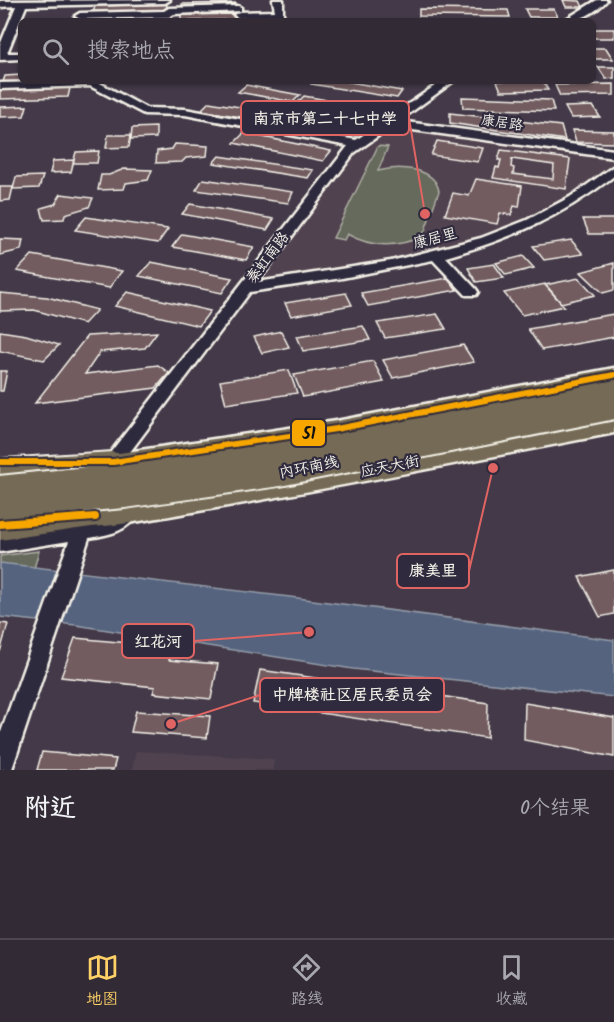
<!DOCTYPE html>
<html lang="zh">
<head>
<meta charset="utf-8">
<style>
	:root { --surface:#322b36; --page:#3d3742; --text:#f1f3f6; --muted:#a8a7ad; --line:#4d4751; --accent:#ffd166 }
	body { margin:0; font-family:Kalam,"LXGW WenKai TC",sans-serif; background:var(--page); color:var(--text) }
	.list { margin:0; padding:0; list-style:none }
	h2 { display:flex; justify-content:space-between; align-items:center; height:78px; margin:0; padding:0 24px; font-size:26px }
	h2 small { font-size:20px; font-weight:400; color:var(--muted) }
	.icon { flex:none; width:33px; height:33px; fill:none; stroke:currentColor; stroke-width:2; stroke-linecap:round; stroke-linejoin:round }
	.map { position:relative; flex:none; width:614px; height:770px; overflow:hidden }
	.search { position:absolute; background:var(--surface); box-shadow:0 2px 4px #0004; left:18px; right:18px; top:18px; height:66px; display:flex; align-items:center; gap:15px; box-sizing:border-box; padding:0 21px; border-radius:9px; color:var(--muted); font-size:22px }
	.sheet { height:168px; background:var(--surface) }
	nav { display:flex; justify-content:space-around; align-items:center; box-sizing:border-box; height:84px; border-top:2px solid var(--line); background:var(--surface); font-size:16px; color:var(--muted) }
	nav a { display:grid; justify-items:center; gap:3px }
	nav .on { color:var(--accent) }
	.map>svg:first-child { display:block }
	.built { fill:#514350 }
	.green { fill:#666b5d; stroke:#adaea2; stroke-width:1.5 }
	.water { fill:#55647f; stroke:#959ca9; stroke-width:1.5 }
	.building { fill:#725b61; stroke:#f4f1e8; stroke-width:1.5; fill-rule:evenodd }
	.lines { fill:none; stroke-linecap:round; stroke-linejoin:round }
	.minor-casing { stroke:#f4f1e8; stroke-width:5 }
	.major-casing { stroke:#f4f1e8; stroke-width:5 }
	.highway-casing { stroke:#f4f1e8; stroke-width:4 }
	.minor { fill:#2f2a3d; fill-rule:evenodd }
	.major { fill:#746b55; fill-rule:evenodd }
	.highway { fill:#746b55; fill-rule:evenodd }
	.highway-bridge-far1-casing { stroke:#f4f1e8; stroke-width:28; stroke-linecap:butt }
	.highway-bridge-casing { stroke:#f4f1e8; stroke-width:35; stroke-linecap:butt }
	.highway-bridge-far1 { stroke:#746b55; stroke-width:24 }
	.highway-bridge { stroke:#746b55; stroke-width:31 }
	.bus-1-far1-casing { stroke:#2f2a3d; stroke-width:10 }
	.bus-1-casing { stroke:#2f2a3d; stroke-width:12 }
	.bus-1-far1 { stroke:#f7a600; stroke-width:6 }
	.bus-1 { stroke:#f7a600; stroke-width:8 }
	.labels { text-anchor:middle; dominant-baseline:central; stroke-width:4.5; stroke-linejoin:round; paint-order:stroke }
	.far-street-label { font-size:14px; fill:#f4f1e8; stroke:#2f2a3d }
	.street-label { font-size:15px; fill:#f4f1e8; stroke:#2f2a3d }
	.leader { fill:none; stroke:#df6462; stroke-width:2 }
	.callout-dot { fill:#df6462; stroke:#2f2a3d; stroke-width:2 }
	.callout { fill:#2f2a3d; stroke:#df6462; stroke-width:2 }
	.callout-label { font-size:16px; text-anchor:middle; font-weight:bold; fill:#f4f1e8 }
	.line-badge { stroke:#2f2a3d; stroke-width:2 }
	.pale-badge-label { font-size:16px; text-anchor:middle; font-weight:bold; fill:#111 }
</style>
</head>
<body>
<div class="map">
<svg width="614" height="770" viewBox="0 0 614 770">
	<rect width="100%" height="100%" fill="#433948"/>
	<filter id="ink" filterUnits="userSpaceOnUse"><feTurbulence type="fractalNoise" baseFrequency=".0167" numOctaves="2"/><feDisplacementMap in="SourceGraphic" scale="12" xChannelSelector="R" yChannelSelector="G"/><feConvolveMatrix kernelMatrix="1 2 1 2 8 2 1 2 1" color-interpolation-filters="sRGB"/></filter>
	<g filter="url(#ink)">
		<path class="built" d="M 386,123 L 614,154 L 614,170 L 566,205 L 466,248 L 245,288 L 350,150 Z
			M 136,751 L 274,759 L 273,770 L 132,770 Z"/>
		<path class="green" d="M 378,146 L 388,147 L 378,171 C 397,166 434,166 439,191 L 423,236 C 397,248 372,248 347,234 L 344,240 L 333,238 Z
			M 39,551 L 33,572 L 0,613 L 0,556 Z"/>
		<path class="water" d="M 0,563 L 290,597 L 614,640 L 614,697 L 353,669 L 76,625 L 0,617 Z"/>
		<path class="building" d="M 563,0 L 580,1 L 583,7 L 566,7 Z
			M 236,3 L 236,8 L 182,9 L 182,4 Z
			M 167,4 L 166,11 L 93,13 L 95,6 Z
			M 419,9 L 508,10 L 510,17 L 419,16 Z
			M 525,9 L 554,9 L 558,17 L 529,17 Z
			M 235,14 L 235,20 L 181,21 L 181,15 Z
			M 168,16 L 167,21 L 90,21 L 91,18 Z
			M 593,29 L 614,29 L 614,38 L 593,38 Z
			M 593,48 L 606,48 L 613,59 L 593,59 Z
			M 598,67 L 614,67 L 614,78 L 606,79 Z
			M 21,75 L 21,81 L 32,81 L 3,82 L 5,76 Z
			M 313,81 L 344,81 L 402,91 L 397,98 L 311,84 Z
			M 497,81 L 543,81 L 548,90 L 501,91 Z
			M 614,84 L 614,95 L 560,96 L 555,85 Z
			M 246,85 L 300,95 L 293,102 L 238,92 Z
			M 70,88 L 68,97 L 0,99 L 0,90 Z
			M 304,96 L 373,108 L 367,116 L 296,104 Z
			M 462,97 L 551,100 L 554,111 L 463,108 Z
			M 209,102 L 270,112 L 263,121 L 201,110 Z
			M 27,106 L 24,116 L 0,117 L 0,107 Z
			M 593,106 L 600,117 L 571,118 L 565,107 Z
			M 450,113 L 561,126 L 565,140 L 450,123 Z
			M 279,114 L 362,127 L 356,136 L 273,122 Z
			M 156,127 L 156,138 L 131,139 L 132,128 Z
			M 572,130 L 614,131 L 614,143 L 576,142 Z
			M 244,133 L 331,151 L 323,161 L 234,143 Z
			M 108,135 L 131,135 L 129,147 L 106,148 Z
			M 437,141 L 483,148 L 478,162 L 431,155 Z
			M 175,144 L 208,146 L 207,156 L 186,158 L 182,162 L 156,163 L 157,151 L 172,149 Z
			M 501,150 L 570,159 L 566,189 L 493,178 L 496,167 L 499,168 L 501,160 L 498,160 ZM 512,159 L 554,165 L 553,179 L 513,174 L 514,168 L 511,167 Z
			M 99,151 L 97,163 L 73,163 L 76,152 Z
			M 219,156 L 313,170 L 308,178 L 213,163 Z
			M 74,160 L 71,172 L 50,173 L 53,161 Z
			M 124,169 L 152,170 L 148,180 L 126,183 L 124,189 L 98,190 L 101,175 L 109,175 Z
			M 43,176 L 39,188 L 13,189 L 16,177 Z
			M 203,179 L 293,192 L 288,203 L 196,190 Z
			M 476,179 L 522,186 L 519,207 L 514,206 L 511,215 L 500,213 L 497,224 L 445,215 L 453,193 L 469,196 Z
			M 0,187 L 13,187 L 10,200 L 0,201 Z
			M 61,194 L 93,198 L 89,207 L 65,214 L 64,219 L 44,220 L 41,208 L 55,204 Z
			M 190,204 L 274,219 L 267,230 L 182,214 Z
			M 86,217 L 168,229 L 158,243 L 75,230 Z
			M 583,219 L 614,219 L 614,234 L 589,234 Z
			M 182,234 L 254,247 L 246,260 L 172,247 Z
			M 0,239 L 23,240 L 21,250 L 0,255 Z
			M 571,240 L 583,254 L 544,260 L 533,246 Z
			M 32,255 L 122,271 L 109,288 L 17,271 Z
			M 523,256 L 534,268 L 506,275 L 496,263 Z
			M 151,262 L 232,278 L 222,293 L 139,276 Z
			M 614,263 L 614,290 L 603,293 L 581,272 Z
			M 494,264 L 504,278 L 476,282 L 468,268 Z
			M 448,278 L 457,290 L 368,306 L 361,293 Z
			M 579,278 L 595,295 L 561,303 L 545,285 Z
			M 545,284 L 564,306 L 522,315 L 504,293 Z
			M 127,292 L 210,311 L 199,326 L 115,306 Z
			M 0,293 L 47,297 L 97,310 L 84,324 L 34,310 L 0,311 Z
			M 346,293 L 352,305 L 291,316 L 285,303 Z
			M 437,314 L 446,329 L 385,338 L 377,323 Z
			M 614,314 L 614,337 L 542,350 L 528,329 Z
			M 363,326 L 370,340 L 303,351 L 297,336 Z
			M 0,331 L 26,335 L 59,345 L 44,360 L 0,351 Z
			M 281,331 L 289,347 L 262,353 L 254,337 Z
			M 157,332 L 145,348 L 100,352 L 85,374 L 158,365 L 169,373 L 156,388 L 35,403 L 87,336 Z
			M 463,345 L 474,362 L 393,378 L 383,360 Z
			M 373,361 L 384,382 L 303,397 L 294,375 Z
			M 289,370 L 297,393 L 226,404 L 220,381 Z
			M 0,371 L 7,371 L 3,391 L 0,391 Z
			M 614,570 L 614,614 L 600,617 L 579,577 Z
			M 0,623 L 8,624 L 0,652 Z
			M 75,638 L 172,647 L 169,660 L 218,664 L 211,699 L 153,693 L 155,687 L 61,677 Z
			M 260,670 L 488,703 L 487,738 L 253,703 Z
			M 525,703 L 614,718 L 614,757 L 524,740 Z
			M 136,711 L 210,716 L 207,738 L 131,732 Z
			M 42,752 L 116,759 L 113,770 L 37,770 Z"/>
		<g class="lines">
			<defs>
				<path id="minor" d="M 170,0 L 165,3 L 26,6 L 7,53 L 21,53 L 21,59 L 0,60 L 0,45 L 16,6 L 0,7 L 0,1 Z
					M 273,0 L 283,0 L 283,16 L 239,18 L 234,15 L 239,12 L 275,11 Z
					M 597,0 L 607,0 C 596,13 579,21 563,21 Z
					M 238,6 L 241,7 L 241,11 L 174,14 L 169,17 L 80,19 L 75,16 L 80,13 L 164,11 L 169,8 Z
					M 96,81 L 146,108 L 185,109 L 356,140 L 442,81 L 454,81 L 399,121 L 614,150 L 614,158 L 391,127 L 354,153 L 258,282 L 391,261 L 481,238 L 527,220 L 570,197 L 614,166 L 614,176 C 559,218 512,238 446,257 L 476,289 L 478,292 L 476,295 L 466,295 L 433,260 L 342,278 L 250,292 L 121,464 L 115,478 L 109,480 L 103,478 L 100,473 L 107,457 L 348,146 L 185,115 L 144,114 L 90,86 L 0,89 L 0,83 Z
					M 129,506 L 136,508 L 138,513 C 129,531 108,535 89,538 L 12,769 L 0,770 L 0,735 L 69,541 L 0,552 L 0,536 L 105,520 Z"/>
				<path id="major" d="M 614,368 L 614,382 L 336,437 L 113,470 L 89,468 L 86,462 L 89,456 L 113,454 L 336,421 Z
					M 614,417 L 614,433 C 474,460 334,488 193,512 C 165,516 95,532 71,525 L 68,518 L 71,511 L 282,479 Z"/>
				<path id="highway" d="M 113,452 L 122,455 L 126,462 L 122,469 L 113,472 L 0,479 L 0,459 Z
					M 95,506 L 105,509 L 109,517 L 105,525 L 0,540 L 0,518 Z"/>
			</defs>
			<use href="#minor" class="minor-casing"/>
			<use href="#major" class="major-casing"/>
			<use href="#highway" class="highway-casing"/>
			<use href="#minor" class="minor"/>
			<use href="#major" class="major"/>
			<use href="#highway" class="highway"/>
			<defs>
				<path id="highway-bridge-far1" d="M 0,488 L 127,475 L 308,449 L 614,390
					M 13,506 L 124,496 L 279,474 L 614,407"/>
				<path id="highway-bridge" d="M 0,507 L 29,504"/>
			</defs>
			<use href="#highway-bridge-far1" class="highway-bridge-far1-casing"/>
			<use href="#highway-bridge" class="highway-bridge-casing"/>
			<use href="#highway-bridge-far1" class="highway-bridge-far1"/>
			<use href="#highway-bridge" class="highway-bridge"/>
			<defs>
				<path id="bus-1-far1" d="M 0,462 L 113,462 L 336,429 L 614,375"/>
				<path id="bus-1" d="M 0,524 L 95,517"/>
			</defs>
			<use href="#bus-1-far1" class="bus-1-far1-casing"/>
			<use href="#bus-1" class="bus-1-casing"/>
			<use href="#bus-1-far1" class="bus-1-far1"/>
			<use href="#bus-1" class="bus-1"/>
		</g>
	</g>
	<g class="labels">
		<g class="far-street-label">
			<text transform="translate(502 123) rotate(8)">康居路</text>
		</g>
		<g class="street-label">
			<text transform="translate(435 239) rotate(-14)">康居里</text>
			<text transform="translate(268 258) rotate(-53)">秦虹南路</text>
			<text transform="translate(390 467) rotate(-11)">应天大街</text>
			<text transform="translate(309 468) rotate(-11)">内环南线</text>
		</g>
	</g>
	<path class="leader" d="M425 214L409 118M493 468L469 571M309 632L194 641M171 724L260 695"/>
	<g class="callout-dot">
		<circle cx="425" cy="214" r="6"/>
		<circle cx="493" cy="468" r="6"/>
		<circle cx="309" cy="632" r="6"/>
		<circle cx="171" cy="724" r="6"/>
	</g>
	<g class="callout">
		<rect x="241" y="101" width="168" height="34" rx="6"/>
		<rect x="397" y="554" width="72" height="34" rx="6"/>
		<rect x="122" y="624" width="72" height="34" rx="6"/>
		<rect x="260" y="678" width="184" height="34" rx="6"/>
	</g>
	<g class="callout-label">
		<text x="325" y="124">南京市第二十七中学</text>
		<text x="433" y="576">康美里</text>
		<text x="158" y="647">红花河</text>
		<text x="352" y="700">中牌楼社区居民委员会</text>
	</g>
	<rect class="line-badge" x="291" y="419" width="35" height="28" rx="6" fill="#f7a600"/>
	<g class="pale-badge-label">
		<text x="309" y="439">51</text>
	</g>
</svg>
<div class="search"><svg class="icon" aria-label="search" viewBox="0 0 24 24"><circle cx="10" cy="10" r="6"/><path d="M15 15l6 6"/></svg>搜索地点</div>
</div>
<section class="sheet">
<h2>附近<small>0个结果</small></h2>
<ul class="list">
</ul>
</section>
<nav>
<a class="on"><svg class="icon" aria-label="map" viewBox="0 0 24 24"><path d="M3 6l6-2 6 2 6-2v14l-6 2-6-2-6 2zM9 4v14M15 6v14"/></svg>地图</a>
<a><svg class="icon" aria-label="directions" viewBox="0 0 24 24"><path d="M12 3l9 9-9 9-9-9zM9 14v-3h6M13 9l2 2-2 2"/></svg>路线</a>
<a><svg class="icon" aria-label="saved" viewBox="0 0 24 24"><path d="M7 4h10v16l-5-4-5 4z"/></svg>收藏</a>
</nav>
</body>
</html>
